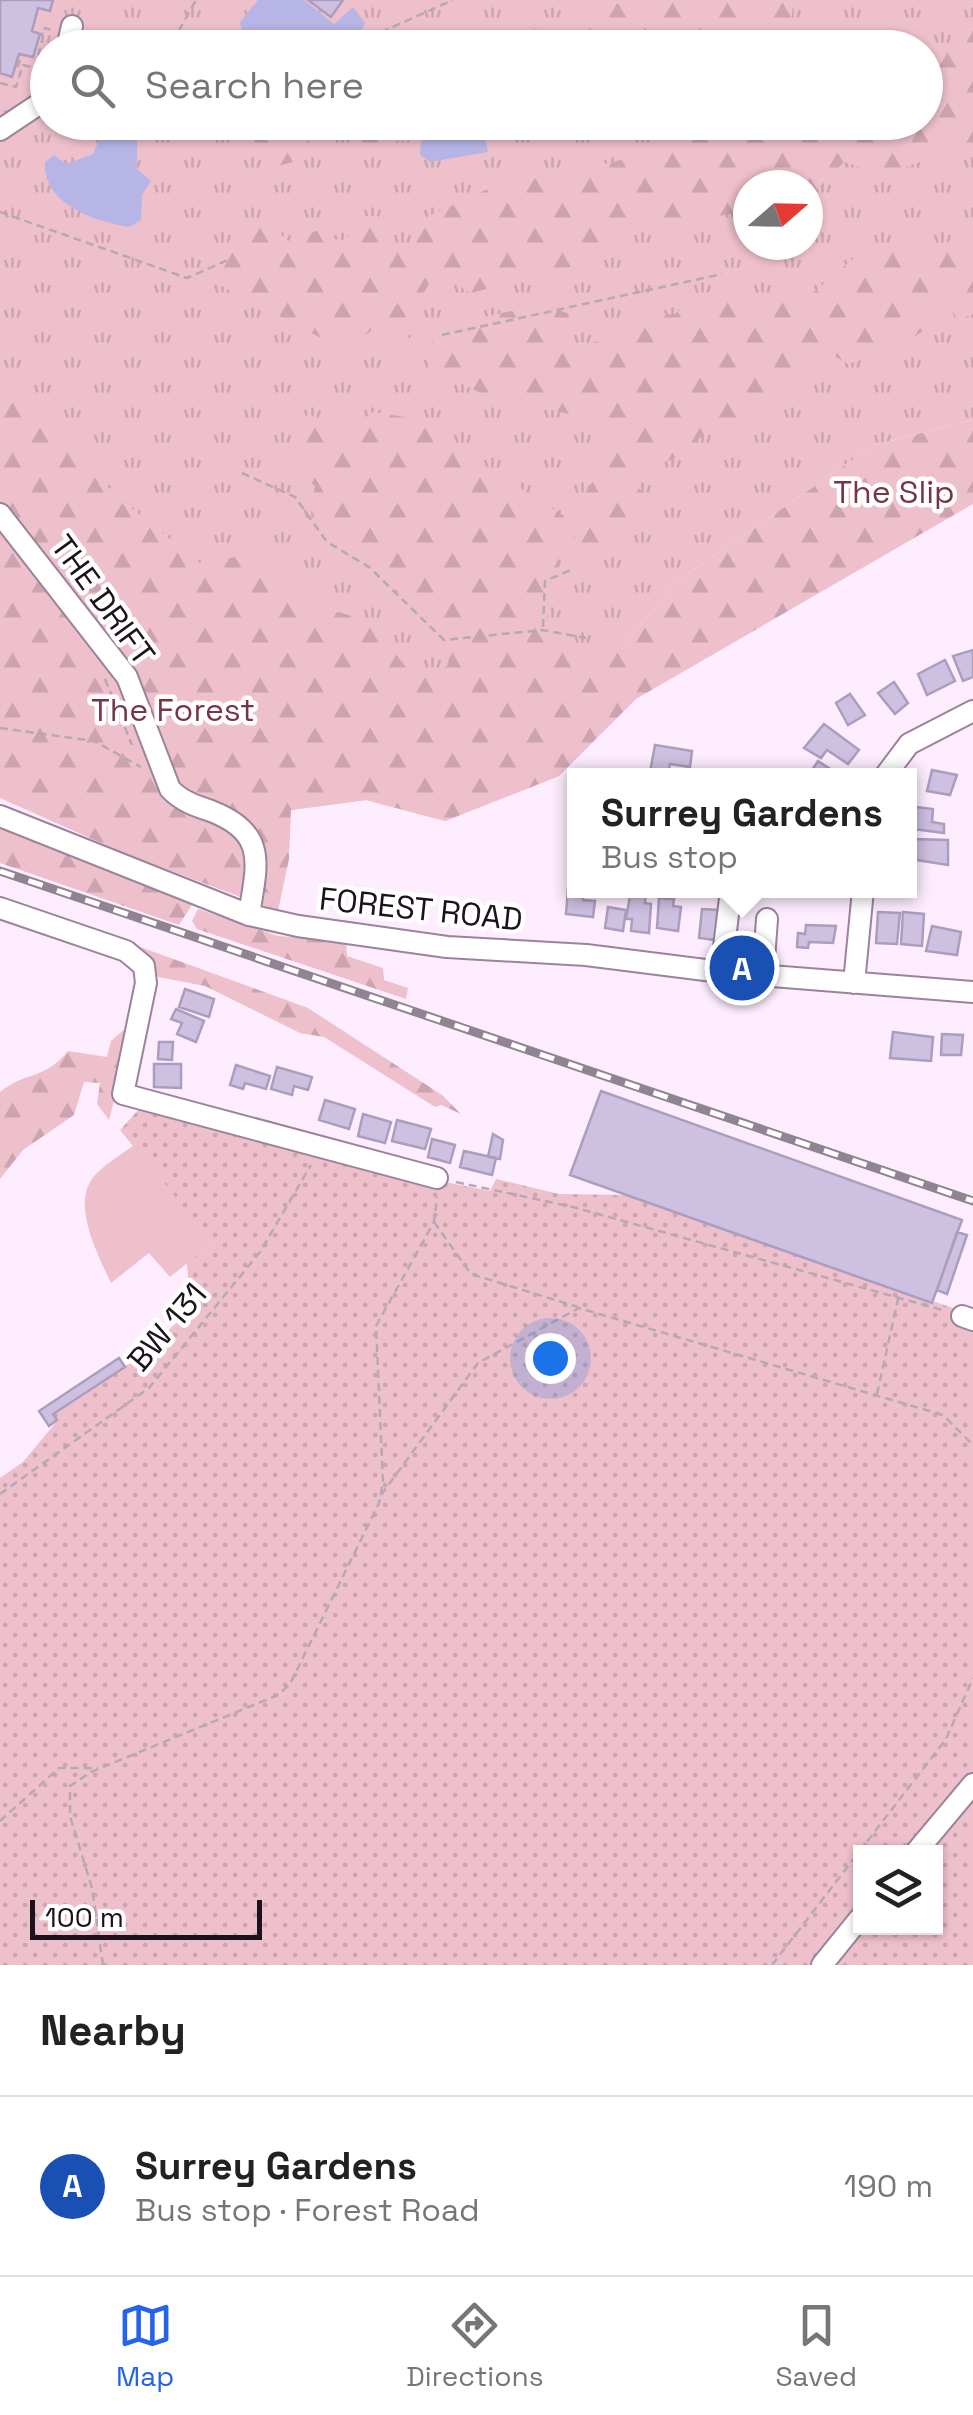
<!DOCTYPE html>
<html lang="en">
<head>
<meta charset="utf-8">
<style>
	:root { --surface:#fff; --page:#f2f2f2; --text:#222; --muted:#767676; --line:#e0e0e0; --accent:#2563eb }
	body { margin:0; font-family:"Space Grotesk",sans-serif; background:var(--page); color:var(--text) }
	.controls { position:absolute; right:30px; bottom:30px; display:grid; overflow:hidden; border-radius:0px; box-shadow:0 2px 8px #0004 }
	.controls button { width:90px; height:90px; display:grid; place-items:center; padding:0; border:0; border-bottom:2px solid var(--line); background:var(--surface); color:var(--text); font:50px sans-serif }
	.compass { position:absolute; left:733px; top:170px; width:90px; height:90px; border-radius:50%; background:var(--surface); box-shadow:0 2px 8px #0004; rotate:70deg }
	.scale { position:absolute; left:30px; bottom:25px; width:232px; box-sizing:border-box; padding-left:10px; border:5px solid #1c121c; border-top:0; font-size:28px; line-height:35px; white-space:nowrap; color:#1c121c; -webkit-text-stroke:8px #fff; paint-order:stroke }
	.you { position:absolute; left:550px; top:1358px; width:35px; height:35px; margin:-25px; border:8px solid #fff; border-radius:50%; background:#1a73e8; box-shadow:0 0 0 15px #1a73e833 }
	.badge { display:grid; place-items:center; width:65px; height:65px; border-radius:50%; background:var(--accent); color:#fff; font-size:32px; font-weight:700 }
	.pin { position:absolute; translate:-50% -50%; border:5px solid #fff; box-shadow:0 2px 10px #0006 }
	.popup { position:absolute; left:567px; top:768px; width:350px; height:130px; box-sizing:border-box; display:grid; place-content:center; border-radius:0px; background:var(--surface); filter:drop-shadow(0 2px 8px #0005); font-size:32px; white-space:nowrap; color:var(--muted) }
	.popup b { font-size:38px; color:var(--text) }
	.popup::after { content:''; position:absolute; left:50%; top:100%; margin-left:-20px; border:20px solid transparent; border-top-color:var(--surface) }
	.list { margin:0; padding:0; list-style:none }
	h2 { display:flex; justify-content:space-between; align-items:center; height:130px; margin:0; padding:0 40px; font-size:42px }
	h2 small { font-size:32px; font-weight:400; color:var(--muted) }
	.list li { display:grid; grid-template-columns:65px 1fr auto; gap:30px; align-items:center; box-sizing:border-box; height:180px; padding:0 40px; border-top:2px solid var(--line) }
	.list b { display:block; font-size:38px; white-space:nowrap }
	.list p { margin:0; font-size:32px; white-space:nowrap; color:var(--muted) }
	.list em { font-size:32px; font-style:normal; color:var(--muted) }
	.icon { flex:none; width:55px; height:55px; fill:none; stroke:currentColor; stroke-width:2; stroke-linecap:round; stroke-linejoin:round }
	.map { position:relative; flex:none; width:973px; height:1965px; overflow:hidden }
	.search { position:absolute; background:var(--surface); box-shadow:0 2px 8px #0004; left:30px; right:30px; top:30px; height:110px; display:flex; align-items:center; gap:25px; box-sizing:border-box; padding:0 35px; border-radius:55px; color:var(--muted); font-size:38px }
	.sheet { height:310px; background:var(--surface) }
	nav { display:flex; justify-content:space-around; align-items:center; box-sizing:border-box; height:140px; border-top:2px solid var(--line); background:var(--surface); font-size:28px; color:var(--muted) }
	nav a { display:grid; justify-items:center; gap:5px }
	nav .on { color:var(--accent) }
	.map>svg:first-child { display:block }
	.grass { fill:url(#grass-tufts); fill-rule:evenodd }
	.forest { fill:url(#forest-firs) }
	.park { fill:url(#park-dots); fill-rule:evenodd }
	.garden { fill:#eec0cb }
	.water { fill:#b6b5e6 }
	.building { fill:#cec0e1; stroke:#ab9dbd; stroke-width:2.5 }
	.lines { fill:none; stroke-linecap:round; stroke-linejoin:round }
	.minor-casing { stroke:#9b829d; stroke-width:24 }
	.path { stroke:#b7a8b7; stroke-width:2.5; stroke-dasharray:8 5; stroke-linecap:butt }
	.minor { stroke:#fff; stroke-width:20 }
	.rail-casing { stroke:#918492; stroke-width:9 }
	.rail { stroke:#fff; stroke-width:5; stroke-dasharray:15; stroke-linecap:butt }
	.labels { text-anchor:middle; dominant-baseline:central; stroke-width:9; stroke-linejoin:round; paint-order:stroke }
	.park-label { font-size:32px; fill:#773348; stroke:#fff }
	.street-label { font-size:32px; fill:#1c121c; stroke:#fff }
</style>
</head>
<body>
<div class="map">
<svg width="973" height="1965" viewBox="0 0 973 1965">
	<defs>
		<pattern id="grass-tufts" width="24" height="20" patternUnits="userSpaceOnUse" patternTransform="scale(2.5)"><rect width="24" height="20" fill="#eec0cb"/><path d="M3 7l-1-3M5 7V3M7 7l1-3M15 17l-1-3M17 17v-4M19 17l1-3" fill="none" stroke="#cca4ae"/></pattern>
		<pattern id="forest-firs" width="22" height="20" patternUnits="userSpaceOnUse" patternTransform="scale(2.5)"><rect width="22" height="20" fill="#eec0cb"/><path d="M5 1l3.5 6h-7zM16 11l3.5 6h-7z" fill="#cca4ae"/></pattern>
		<pattern id="park-dots" width="8" height="8" patternUnits="userSpaceOnUse" patternTransform="scale(2.5)"><rect width="8" height="8" fill="#eec0cb"/><path d="M2 2h.1M6 6h.1" fill="none" stroke="#cca4ae" stroke-width="1.8" stroke-linecap="round"/></pattern>
	</defs>
	<rect width="100%" height="100%" fill="#feedff"/>
	<path class="grass" d="M 0,0 L 973,0 L 973,420 L 874,445 L 676,582 L 621,649 L 559,776 L 445,821 L 366,800 L 291,810 L 0,501 ZM 48,48 L 926,48 L 926,122 L 48,122 ZM 748,185 L 808,185 L 808,245 L 748,245 Z"/>
	<path class="forest" d="M 595,0 L 605,0 L 609,7 L 627,0 L 793,0 L 792,17 L 779,24 L 759,11 L 731,25 L 730,47 L 668,47 L 664,37 L 646,41 L 647,47 L 459,47 L 472,33 L 542,29 L 580,20 L 587,4 Z
		M 973,17 L 973,144 L 882,175 L 844,162 L 808,198 L 808,185 L 748,185 L 748,211 L 609,234 L 574,266 L 471,293 L 436,272 L 402,330 L 417,346 L 412,362 L 374,328 L 353,346 L 327,341 L 214,282 L 229,241 L 260,218 L 294,245 L 305,235 L 324,228 L 329,239 L 346,240 L 364,216 L 378,216 L 387,249 L 410,243 L 418,221 L 490,188 L 641,156 L 739,123 L 926,122 L 926,61 L 957,46 L 954,31 Z
		M 359,122 L 417,122 L 417,123 L 408,141 L 397,141 L 373,158 L 352,140 Z
		M 268,123 L 268,122 L 320,123 L 305,135 L 313,149 L 297,161 L 278,166 L 262,153 L 252,137 Z
		M 960,240 L 973,251 L 973,314 L 955,321 L 949,297 L 922,310 L 926,329 L 898,348 L 848,364 L 826,351 L 758,418 L 714,421 L 687,453 L 628,477 L 655,505 L 650,513 L 587,556 L 576,549 L 573,517 L 607,455 L 596,420 L 485,395 L 428,368 L 435,328 L 543,304 L 569,314 L 563,345 C 600,346 620,335 644,309 L 673,315 L 711,291 L 766,299 L 793,289 L 803,301 L 854,258 Z
		M 0,392 L 19,402 L 122,501 L 200,563 L 259,553 L 313,604 L 371,622 L 416,680 L 447,666 L 454,641 L 368,565 L 336,548 L 310,509 L 315,487 L 285,449 L 308,414 L 347,431 L 373,412 L 411,418 L 564,516 L 557,540 L 560,556 L 550,588 L 546,635 L 574,662 L 621,649 L 676,582 L 874,445 L 973,420 L 973,504 L 636,699 L 559,776 L 445,821 L 366,800 L 291,810 L 289,859 L 278,911 L 121,852 L 0,798 Z
		M 0,820 L 192,905 L 179,925 L 0,863 Z
		M 0,896 L 308,1008 L 442,1095 L 461,1114 L 441,1105 L 435,1107 L 324,1037 L 300,1033 L 205,986 L 158,977 L 149,961 L 0,904 Z
		M 198,909 L 278,936 L 346,941 L 347,956 L 383,968 L 384,980 L 408,988 L 406,999 L 197,929 L 192,921 Z
		M 127,1027 L 133,1027 L 109,1120 L 97,1104 L 100,1083 L 84,1082 L 74,1115 L 23,1150 L 0,1179 L 0,1092 C 28,1070 43,1081 68,1051 L 107,1057 L 111,1041 Z"/>
	<path class="park" d="M 152,1095 L 346,1163 L 435,1188 L 445,1182 L 490,1191 L 496,1179 L 559,1194 L 627,1195 L 973,1315 L 973,1965 L 0,1965 L 0,1478 L 23,1462 L 57,1421 L 53,1414 L 141,1356 L 190,1310 L 187,1263 L 212,1243 L 120,1130 ZM 860,1852 L 936,1852 L 936,1928 L 860,1928 Z"/>
	<path class="garden" d="M 134,1145 L 212,1243 L 170,1277 L 149,1253 L 111,1283 C 99,1257 74,1210 90,1182 C 98,1168 121,1155 134,1145 Z"/>
	<path class="water" d="M 258,0 L 304,0 L 334,24 L 353,7 L 365,23 C 350,61 284,48 251,47 L 245,42 L 240,22 Z
		M 466,130 L 485,138 L 488,152 L 430,162 L 420,155 L 421,141 L 444,132 Z
		M 115,131 L 137,138 L 137,169 L 151,181 L 142,195 L 141,220 L 129,227 C 96,222 42,204 45,162 L 54,155 L 66,164 L 93,154 L 99,140 Z"/>
	<path class="building" d="M 0,0 L 53,0 L 50,11 L 38,8 L 32,31 L 40,34 L 33,57 L 19,54 L 12,77 L 0,73 Z
		M 308,0 L 343,0 L 331,17 Z
		M 973,650 L 973,677 L 963,681 L 953,656 Z
		M 945,660 L 955,681 L 927,695 L 918,674 Z
		M 894,682 L 908,703 L 895,714 L 878,693 Z
		M 850,694 L 865,715 L 848,725 L 836,703 Z
		M 824,724 L 859,750 L 848,764 L 827,750 L 821,758 L 804,748 Z
		M 655,745 L 692,751 L 690,767 L 670,764 L 668,773 L 650,772 Z
		M 818,761 L 841,776 L 808,776 Z
		M 932,770 L 957,775 L 950,795 L 927,791 Z
		M 916,807 L 933,809 L 932,822 L 944,824 L 944,833 L 913,829 Z
		M 912,839 L 948,840 L 948,865 L 910,859 Z
		M 569,876 L 574,876 L 574,890 L 584,890 L 583,900 L 595,901 L 593,917 L 566,914 Z
		M 631,890 L 646,890 L 645,903 L 651,904 L 649,933 L 631,931 L 632,919 L 626,919 Z
		M 659,898 L 674,899 L 673,906 L 681,907 L 678,931 L 657,928 Z
		M 608,907 L 626,910 L 623,931 L 605,928 Z
		M 702,909 L 718,910 L 715,940 L 699,938 Z
		M 878,912 L 900,913 L 897,944 L 876,943 Z
		M 903,912 L 924,914 L 922,946 L 901,944 Z
		M 806,925 L 836,926 L 833,943 L 809,942 L 808,948 L 797,947 L 798,933 L 805,934 Z
		M 932,926 L 961,932 L 957,955 L 926,951 Z
		M 185,989 L 214,999 L 209,1017 L 179,1007 Z
		M 176,1009 L 204,1021 L 196,1042 L 177,1034 L 182,1023 L 171,1019 Z
		M 893,1032 L 933,1037 L 931,1061 L 890,1058 Z
		M 942,1034 L 963,1035 L 961,1055 L 941,1055 Z
		M 159,1042 L 173,1042 L 172,1060 L 158,1059 Z
		M 154,1064 L 181,1064 L 181,1088 L 154,1087 Z
		M 236,1065 L 270,1076 L 266,1089 L 245,1083 L 243,1089 L 230,1085 Z
		M 277,1067 L 312,1077 L 308,1090 L 294,1086 L 292,1095 L 271,1089 Z
		M 601,1091 L 962,1220 L 932,1303 L 570,1175 Z
		M 325,1100 L 355,1109 L 349,1129 L 319,1120 Z
		M 363,1114 L 391,1122 L 385,1143 L 358,1136 Z
		M 397,1120 L 431,1129 L 425,1149 L 392,1141 Z
		M 493,1134 L 503,1140 L 500,1159 L 488,1157 Z
		M 432,1139 L 455,1145 L 450,1163 L 428,1157 Z
		M 464,1151 L 496,1158 L 492,1175 L 460,1167 Z
		M 957,1232 L 967,1235 L 947,1294 L 937,1290 Z
		M 119,1358 L 125,1367 L 53,1414 L 57,1420 L 49,1426 L 39,1411 Z"/>
	<g class="lines">
		<defs>
			<path id="minor" d="M 67,48 L 72,26
				M 0,130 L 48,98
				M 0,514 L 127,677 L 170,789 C 181,801 196,806 211,811 C 268,833 257,864 249,915
				M 885,776 L 909,744 L 973,711
				M 0,816 L 249,915 L 298,926 L 447,947 L 586,955 L 721,972 L 973,992
				M 0,908 L 126,951 L 144,966 L 146,983 L 123,1094 L 437,1178
				M 721,972 L 731,890
				M 763,973 L 767,919
				M 854,983 L 863,890
				M 962,1316 L 973,1320
				M 916,1852 L 973,1784
				M 822,1965 L 860,1918"/>
		</defs>
		<use href="#minor" class="minor-casing"/>
		<path class="path" d="M 86,41 L 94,48
			M 161,48 L 172,43 L 196,0
			M 360,48 L 386,30 L 453,0
			M 0,83 L 16,87 L 23,65 L 35,68 L 45,28 L 55,31
			M 0,212 L 187,278 L 230,259
			M 442,335 L 722,274
			M 242,473 L 295,497 L 327,542 L 369,567 L 444,640 L 542,630 L 586,638
			M 543,627 L 545,581 L 571,570
			M 105,679 L 132,745
			M 0,728 L 94,741 L 141,767
			M 456,1182 L 573,1207 L 946,1311
			M 434,1222 L 471,1274 L 578,1307
			M 877,1394 L 898,1299
			M 0,1494 L 149,1388 L 260,1252 L 311,1165
			M 381,1495 L 478,1363 L 579,1308 L 943,1415 L 973,1445
			M 0,1821 L 59,1768 L 98,1768
			M 103,1965 L 92,1888 L 70,1816 L 70,1786 L 91,1772 L 278,1695 L 290,1684 L 379,1503 L 383,1482 L 376,1326 L 434,1222 L 437,1197
			M 772,1965 L 946,1739 L 973,1678"/>
		<use href="#minor" class="minor"/>
		<defs>
			<path id="rail" d="M 0,871 L 973,1201"/>
		</defs>
		<use href="#rail" class="rail-casing"/>
		<use href="#rail" class="rail"/>
	</g>
	<g class="labels">
		<g class="park-label">
			<text x="894" y="492">The Slip</text>
			<text x="173" y="710">The Forest</text>
		</g>
		<g class="street-label">
			<text transform="translate(103 600) rotate(54)">THE DRIFT</text>
			<text transform="translate(421 909) rotate(6)">FOREST ROAD</text>
			<text transform="translate(167 1327) rotate(-50)">BW 131</text>
		</g>
	</g>
</svg>
<div class="controls">
<button><svg class="icon" aria-label="layers" viewBox="0 0 24 24"><path d="M12 4l9 5-9 5-9-5zM3 14l9 5 9-5"/></svg></button>
</div>
<svg class="compass" viewBox="-18 -18 36 36"><path d="M0-13l5 13h-10z" fill="#e53935"/><path d="M0 13l5-13h-10z" fill="#767676"/></svg>
<div class="scale">100 m</div>
<div class="you"></div>
<div class="pin badge" style="left:742px;top:968px;background:#1a4fb4">A</div>
<div class="popup"><b>Surrey Gardens</b>Bus stop</div>
<div class="search"><svg class="icon" aria-label="search" viewBox="0 0 24 24"><circle cx="10" cy="10" r="6"/><path d="M15 15l6 6"/></svg>Search here</div>
</div>
<section class="sheet">
<h2>Nearby<small></small></h2>
<ul class="list">
<li><span class="badge" style="background:#1a4fb4">A</span><div><b>Surrey Gardens</b><p>Bus stop · Forest Road</p></div><em>190 m</em></li>
</ul>
</section>
<nav>
<a class="on"><svg class="icon" aria-label="map" viewBox="0 0 24 24"><path d="M3 6l6-2 6 2 6-2v14l-6 2-6-2-6 2zM9 4v14M15 6v14"/></svg>Map</a>
<a><svg class="icon" aria-label="directions" viewBox="0 0 24 24"><path d="M12 3l9 9-9 9-9-9zM9 14v-3h6M13 9l2 2-2 2"/></svg>Directions</a>
<a><svg class="icon" aria-label="saved" viewBox="0 0 24 24"><path d="M7 4h10v16l-5-4-5 4z"/></svg>Saved</a>
</nav>
</body>
</html>
